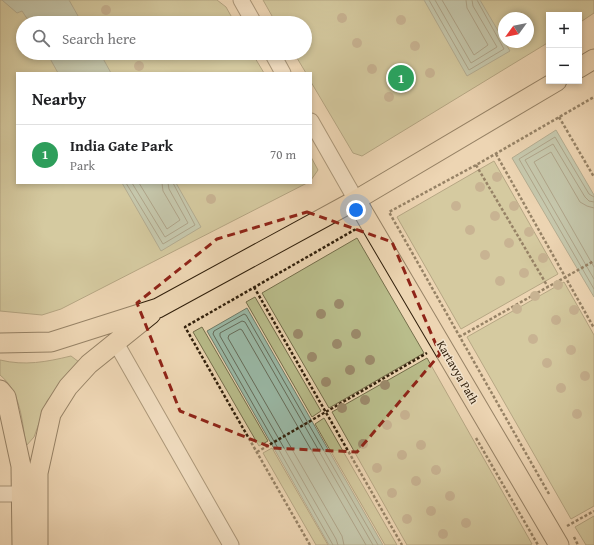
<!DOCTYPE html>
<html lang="en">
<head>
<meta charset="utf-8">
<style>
	:root { --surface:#fff; --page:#f2f2f2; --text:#202124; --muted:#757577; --line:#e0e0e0; --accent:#8f2418 }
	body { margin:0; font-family:"Gentium Book Plus",serif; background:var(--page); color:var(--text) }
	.controls { position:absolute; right:12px; top:12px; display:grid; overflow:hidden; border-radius:0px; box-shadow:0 2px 6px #0003 }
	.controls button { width:36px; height:36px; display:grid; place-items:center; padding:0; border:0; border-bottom:1px solid var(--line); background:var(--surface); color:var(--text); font:20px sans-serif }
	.compass { position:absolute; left:498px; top:12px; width:36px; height:36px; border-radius:50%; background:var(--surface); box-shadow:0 2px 6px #0003; rotate:237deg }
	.you { position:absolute; left:356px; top:210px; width:14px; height:14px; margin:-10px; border:3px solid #fff; border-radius:50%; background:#1a73e8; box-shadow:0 0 0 6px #1a73e833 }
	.badge { display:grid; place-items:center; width:26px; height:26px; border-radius:50%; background:var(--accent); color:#fff; font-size:13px; font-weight:700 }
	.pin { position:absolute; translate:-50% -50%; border:2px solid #fff; box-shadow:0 1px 4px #0006 }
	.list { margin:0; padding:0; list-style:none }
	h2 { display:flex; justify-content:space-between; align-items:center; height:52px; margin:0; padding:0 16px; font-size:17px }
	h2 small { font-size:13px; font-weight:400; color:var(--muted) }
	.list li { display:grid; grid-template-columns:26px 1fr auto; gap:12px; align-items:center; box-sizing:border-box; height:60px; padding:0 16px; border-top:1px solid var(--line) }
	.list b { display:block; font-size:15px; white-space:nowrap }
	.list p { margin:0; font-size:13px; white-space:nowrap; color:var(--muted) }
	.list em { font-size:13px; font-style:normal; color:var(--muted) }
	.icon { flex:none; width:22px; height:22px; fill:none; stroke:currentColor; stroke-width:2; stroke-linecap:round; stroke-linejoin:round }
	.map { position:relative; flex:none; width:594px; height:545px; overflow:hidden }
	.search { position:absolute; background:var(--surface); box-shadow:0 2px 6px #0003; left:16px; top:16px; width:296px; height:44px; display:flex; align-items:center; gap:10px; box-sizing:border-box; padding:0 14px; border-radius:22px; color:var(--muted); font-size:15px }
	.panel { position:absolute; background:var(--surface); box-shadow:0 2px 6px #0003; left:16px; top:72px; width:296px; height:112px; border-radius:0px }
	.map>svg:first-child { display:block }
	.green { fill:#b9bd8b; stroke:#746e4b; fill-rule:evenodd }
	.water { fill:#9abaa8; stroke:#707c69 }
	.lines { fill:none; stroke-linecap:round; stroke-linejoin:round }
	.shore { stroke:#656c5a; stroke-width:1 }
	.minor-casing { stroke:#5f4d35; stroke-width:17 }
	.major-casing { stroke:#301f0b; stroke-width:21 }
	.path { stroke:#301f0b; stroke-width:2.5; stroke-dasharray:3 2; stroke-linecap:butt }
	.minor { stroke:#f3e4ce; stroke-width:15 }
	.major { stroke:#edd6b3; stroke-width:19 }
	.tree { fill:#9c8b6c }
	.marked { fill:none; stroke:#8f2418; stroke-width:3; stroke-dasharray:8 5; stroke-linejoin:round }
	.labels { text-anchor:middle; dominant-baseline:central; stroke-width:3; stroke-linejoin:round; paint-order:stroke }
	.street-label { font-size:12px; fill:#301f0b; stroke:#f3e4ce }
</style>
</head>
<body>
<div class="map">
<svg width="594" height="545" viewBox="0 0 594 545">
	<rect width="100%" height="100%" fill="#edd6b3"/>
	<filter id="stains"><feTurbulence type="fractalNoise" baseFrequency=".005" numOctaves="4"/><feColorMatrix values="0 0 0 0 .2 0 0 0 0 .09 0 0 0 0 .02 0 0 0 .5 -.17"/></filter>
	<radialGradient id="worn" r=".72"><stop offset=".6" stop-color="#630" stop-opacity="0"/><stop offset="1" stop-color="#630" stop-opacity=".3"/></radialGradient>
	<path class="green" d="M 0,0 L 217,0 L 226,7 L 235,23 L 23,23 L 23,53 L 252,53 L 264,73 L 17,73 L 17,183 L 307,183 L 61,309 L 42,315 L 0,311 Z
		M 263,0 L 594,0 L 594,13 L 579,23 L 579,15 L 549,15 L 549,42 L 362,156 L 353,153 L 311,82 L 311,73 L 306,73 L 294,53 L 305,53 L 305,23 L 276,23 ZM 504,18 L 528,18 L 528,42 L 504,42 Z
		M 311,157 L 318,170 L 311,180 Z
		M 494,161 L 558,274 L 461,329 L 397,217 Z
		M 357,238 L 424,353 L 329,408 L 262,293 Z
		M 564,282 L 594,335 L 594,506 L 571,519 L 467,337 Z
		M 255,297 L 321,411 L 312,417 L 246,302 Z
		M 202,327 L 268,441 L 259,446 L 193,332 Z
		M 71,356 L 79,362 L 47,401 L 34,437 L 26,446 C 22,421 21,392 0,375 L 0,360 C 25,366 46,362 71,356 Z
		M 427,358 L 532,544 L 530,545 L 407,545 L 332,412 Z
		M 324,418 L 397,545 L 385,545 L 315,424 Z
		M 272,448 L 328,545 L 316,545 L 263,453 Z
		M 594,516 L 594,545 L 586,545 L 575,527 Z"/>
	<path class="water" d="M 2,0 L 69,0 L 82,23 L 30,23 L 22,11 L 17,13 Z
		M 424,0 L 480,0 L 510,51 L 467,76 Z
		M 47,53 L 100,53 L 111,73 L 58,73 Z
		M 556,130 L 594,195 L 594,297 L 512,158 Z
		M 122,183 L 176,183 L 201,227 L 161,251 Z
		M 247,308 L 383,545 L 329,545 L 207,331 Z"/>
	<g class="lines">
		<path class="shore" d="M 429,0 L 469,70 L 504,49 L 477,0
			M 435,0 L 471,63 L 497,47 L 473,6 L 472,0
			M 442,0 L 474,55 L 488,45 L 467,8 L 466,0
			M 126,183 L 163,244 L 195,225 L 173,183
			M 132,183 L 165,237 L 188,223 L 169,189 L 168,183
			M 139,183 L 167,229 L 180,220 L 163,191 L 162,183
			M 594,197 L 589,194 L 555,137 L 519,159 L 594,289
			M 594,202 L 589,201 L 585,197 L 553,144 L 525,160 L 594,279
			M 594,208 L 587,206 L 580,202 L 551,152 L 534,162 L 594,267
			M 333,545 L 213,334 L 214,331 L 244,314 L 246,315 L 378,545
			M 338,545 L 336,539 L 220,336 L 220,333 L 242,321 L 245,322 L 373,545
			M 344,545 L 342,536 L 228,338 L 229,335 L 240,329 L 242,330 L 366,545"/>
		<defs>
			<path id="minor" d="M 241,0 L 254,23
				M 272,53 L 283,73
				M 311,121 L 356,200
				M 116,343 L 231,545
				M 0,494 L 21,494"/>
			<path id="major" d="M 579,68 L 594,59
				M 356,200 L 559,545
				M 0,343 L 51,342 L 158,308 L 356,200 L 557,81
				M 0,390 L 6,397 L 21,466 L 22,545
				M 38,545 L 38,473 L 51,414 L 68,387 L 89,364 L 151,314"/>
		</defs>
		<use href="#minor" class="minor-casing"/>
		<use href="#major" class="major-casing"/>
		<path class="path" d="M 559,117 L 594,177
			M 496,154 L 594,328
			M 476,165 L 548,287
			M 254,287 L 402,545
			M 459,337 L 594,261
			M 476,438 L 538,545
			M 257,452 L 427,353
			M 549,494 L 389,212 L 476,165 L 594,97
			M 567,526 L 594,511
			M 574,537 L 578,545
			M 310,545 L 185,327 L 356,229"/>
		<use href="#minor" class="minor"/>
		<use href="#major" class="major"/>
	</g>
	<g class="tree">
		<circle cx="106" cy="10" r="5"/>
		<circle cx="342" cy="18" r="5"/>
		<circle cx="401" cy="20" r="5"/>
		<circle cx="357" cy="43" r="5"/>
		<circle cx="415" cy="46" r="5"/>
		<circle cx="139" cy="66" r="5"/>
		<circle cx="372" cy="69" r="5"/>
		<circle cx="430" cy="73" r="5"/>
		<circle cx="389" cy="97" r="5"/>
		<circle cx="497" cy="177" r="5"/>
		<circle cx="480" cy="187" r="5"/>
		<circle cx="211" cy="199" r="5"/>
		<circle cx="456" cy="206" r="5"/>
		<circle cx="514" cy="206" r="5"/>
		<circle cx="495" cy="216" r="5"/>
		<circle cx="470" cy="230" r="5"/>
		<circle cx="529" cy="232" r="5"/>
		<circle cx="509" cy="243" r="5"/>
		<circle cx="485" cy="255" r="5"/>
		<circle cx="543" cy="258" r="5"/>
		<circle cx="524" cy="273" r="5"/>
		<circle cx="500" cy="281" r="5"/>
		<circle cx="558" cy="285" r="5"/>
		<circle cx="535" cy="296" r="5"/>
		<circle cx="339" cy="304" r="5"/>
		<circle cx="517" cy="309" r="5"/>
		<circle cx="574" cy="310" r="5"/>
		<circle cx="321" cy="314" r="5"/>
		<circle cx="556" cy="320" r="5"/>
		<circle cx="298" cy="334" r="5"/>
		<circle cx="356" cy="334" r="5"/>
		<circle cx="533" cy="339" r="5"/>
		<circle cx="337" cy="344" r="5"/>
		<circle cx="571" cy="350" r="5"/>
		<circle cx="312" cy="357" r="5"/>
		<circle cx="370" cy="360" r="5"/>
		<circle cx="547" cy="363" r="5"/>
		<circle cx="350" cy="370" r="5"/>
		<circle cx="585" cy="376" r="5"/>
		<circle cx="326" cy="382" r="5"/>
		<circle cx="385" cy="385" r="5"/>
		<circle cx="561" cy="388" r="5"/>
		<circle cx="365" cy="400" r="5"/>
		<circle cx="342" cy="408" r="5"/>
		<circle cx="577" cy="414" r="5"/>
		<circle cx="405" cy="415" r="5"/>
		<circle cx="387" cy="425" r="5"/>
		<circle cx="363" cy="444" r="5"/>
		<circle cx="421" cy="445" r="5"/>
		<circle cx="402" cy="455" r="5"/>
		<circle cx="377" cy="468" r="5"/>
		<circle cx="436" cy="470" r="5"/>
		<circle cx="416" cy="481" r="5"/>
		<circle cx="392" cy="493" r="5"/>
		<circle cx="450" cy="496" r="5"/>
		<circle cx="431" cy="511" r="5"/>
		<circle cx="407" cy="519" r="5"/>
		<circle cx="466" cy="523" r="5"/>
		<circle cx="443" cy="534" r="5"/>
	</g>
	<path d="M0 0H594V545H0ZM 307,212 L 392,242 L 440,354 L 357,452 L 273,448 L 180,411 L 137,303 L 217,239 Z" fill="#edd6b3" fill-opacity=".55" fill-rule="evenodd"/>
	<path class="marked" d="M 307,212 L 392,242 L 440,354 L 357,452 L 273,448 L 180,411 L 137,303 L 217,239 Z"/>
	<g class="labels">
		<g class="street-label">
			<text transform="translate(458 372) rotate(60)">Kartavya Path</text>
		</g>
	</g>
	<rect width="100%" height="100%" filter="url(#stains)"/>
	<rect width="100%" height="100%" fill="url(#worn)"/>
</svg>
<div class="controls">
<button>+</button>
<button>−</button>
</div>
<svg class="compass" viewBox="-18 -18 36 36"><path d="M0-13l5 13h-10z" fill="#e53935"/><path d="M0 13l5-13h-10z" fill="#757577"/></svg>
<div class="you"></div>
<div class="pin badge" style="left:401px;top:78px;background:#2e9e5b">1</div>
<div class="search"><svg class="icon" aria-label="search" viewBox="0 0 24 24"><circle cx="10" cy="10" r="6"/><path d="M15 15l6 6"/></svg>Search here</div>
<section class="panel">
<h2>Nearby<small></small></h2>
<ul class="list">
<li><span class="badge" style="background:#2e9e5b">1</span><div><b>India Gate Park</b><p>Park</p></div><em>70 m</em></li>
</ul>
</section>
</div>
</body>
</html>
